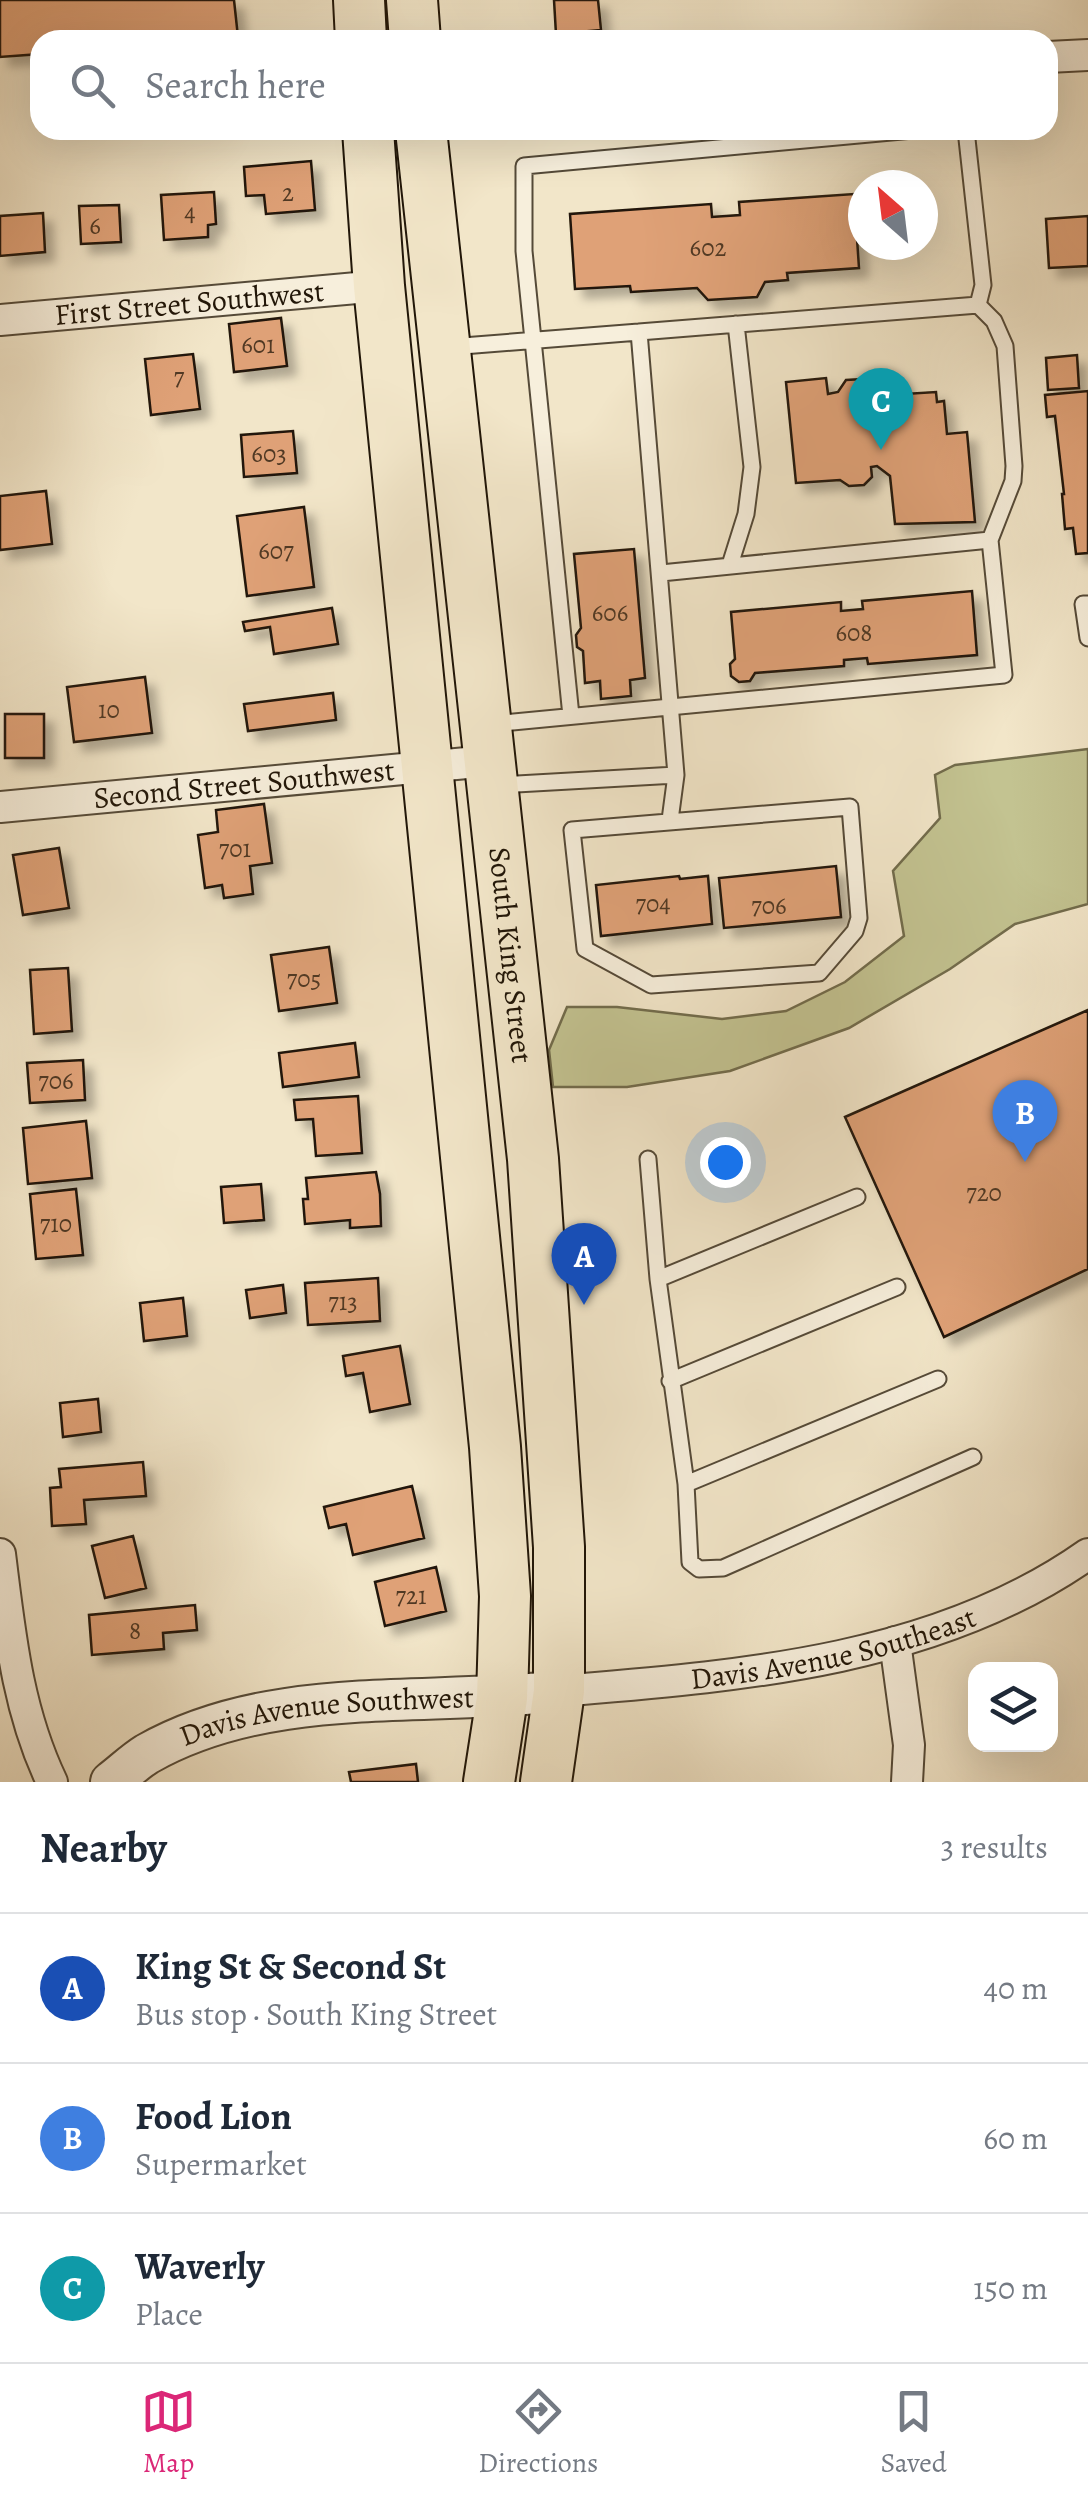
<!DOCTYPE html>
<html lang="en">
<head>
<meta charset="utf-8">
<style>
	:root { --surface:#fff; --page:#f6f6f7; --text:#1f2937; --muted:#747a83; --line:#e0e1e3; --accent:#db2777 }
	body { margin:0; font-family:Alegreya,serif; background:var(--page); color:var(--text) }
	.controls { position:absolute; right:30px; bottom:30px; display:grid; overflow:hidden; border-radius:20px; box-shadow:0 10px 40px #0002 }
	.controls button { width:90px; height:90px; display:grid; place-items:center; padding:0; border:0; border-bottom:2px solid var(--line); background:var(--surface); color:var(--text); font:50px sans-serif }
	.compass { position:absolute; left:848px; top:170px; width:90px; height:90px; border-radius:50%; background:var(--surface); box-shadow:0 10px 40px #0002; rotate:332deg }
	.you { position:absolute; left:725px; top:1162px; width:35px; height:35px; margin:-25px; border:8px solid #fff; border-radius:50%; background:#1a73e8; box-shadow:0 0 0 15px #1a73e833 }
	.badge { display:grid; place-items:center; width:65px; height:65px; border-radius:50%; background:var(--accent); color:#fff; font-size:32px; font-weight:700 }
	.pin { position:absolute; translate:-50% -82px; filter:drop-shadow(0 2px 5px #0008) }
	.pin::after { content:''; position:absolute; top:52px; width:35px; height:30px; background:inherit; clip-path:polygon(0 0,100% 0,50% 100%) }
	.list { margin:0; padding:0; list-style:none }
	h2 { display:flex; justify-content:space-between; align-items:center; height:130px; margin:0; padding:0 40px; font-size:42px }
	h2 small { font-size:32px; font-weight:400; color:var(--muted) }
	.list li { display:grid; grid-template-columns:65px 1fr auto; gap:30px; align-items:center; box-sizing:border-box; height:150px; padding:0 40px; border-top:2px solid var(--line) }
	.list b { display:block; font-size:38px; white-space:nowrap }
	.list p { margin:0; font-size:32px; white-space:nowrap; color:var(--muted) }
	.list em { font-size:32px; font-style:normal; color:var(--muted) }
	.icon { flex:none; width:55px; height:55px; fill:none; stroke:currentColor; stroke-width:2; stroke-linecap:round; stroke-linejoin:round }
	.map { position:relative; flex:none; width:1088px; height:1782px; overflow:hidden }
	.search { position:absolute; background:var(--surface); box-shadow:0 10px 40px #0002; left:30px; right:30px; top:30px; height:110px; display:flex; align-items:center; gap:25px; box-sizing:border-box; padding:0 35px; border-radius:30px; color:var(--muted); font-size:38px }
	.sheet { height:580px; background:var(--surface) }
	nav { display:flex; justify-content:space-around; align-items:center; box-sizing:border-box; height:140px; border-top:2px solid var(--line); background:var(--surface); font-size:28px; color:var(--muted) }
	nav a { display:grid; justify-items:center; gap:5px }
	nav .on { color:var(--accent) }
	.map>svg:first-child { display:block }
	.green { fill:#c3c391; stroke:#726c4c; stroke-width:2.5 }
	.building { fill:#dfa177; stroke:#211608; stroke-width:2.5; filter:url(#shadow) }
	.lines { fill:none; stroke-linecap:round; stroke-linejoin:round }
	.service-casing { stroke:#554a38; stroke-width:19 }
	.minor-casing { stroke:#554a38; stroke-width:34 }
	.tertiary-casing { stroke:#554a38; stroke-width:44 }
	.primary-casing { stroke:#211608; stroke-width:54 }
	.service { stroke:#f7efdc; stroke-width:15 }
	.minor { stroke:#f7efdc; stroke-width:30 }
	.tertiary { stroke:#f7efdc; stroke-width:40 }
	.primary { stroke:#f2e6c9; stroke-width:50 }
	.labels { text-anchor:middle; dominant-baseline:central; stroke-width:10; stroke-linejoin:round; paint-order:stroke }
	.number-label { font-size:25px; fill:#503924 }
	.street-label { font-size:30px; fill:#211608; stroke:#f7efdc }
</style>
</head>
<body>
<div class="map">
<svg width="1088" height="1782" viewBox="0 0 1088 1782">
	<defs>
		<filter id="shadow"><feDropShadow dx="9" dy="9" stdDeviation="5" flood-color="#0004"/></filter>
	</defs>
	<rect width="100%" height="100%" fill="#f2e6c9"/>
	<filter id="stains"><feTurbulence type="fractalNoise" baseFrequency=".002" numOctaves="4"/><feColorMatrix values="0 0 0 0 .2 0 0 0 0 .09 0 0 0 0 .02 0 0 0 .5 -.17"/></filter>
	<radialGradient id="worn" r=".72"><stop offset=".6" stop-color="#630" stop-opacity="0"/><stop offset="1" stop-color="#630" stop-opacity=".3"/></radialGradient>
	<path class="green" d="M 1088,749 L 1088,904 L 1015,924 L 950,969 L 849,1028 L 730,1071 L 627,1087 L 553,1087 L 549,1050 L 567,1007 L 617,1007 L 722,1019 L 786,1011 L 845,982 L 904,936 L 893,871 L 940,818 L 935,775 L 955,765 Z"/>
	<path class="building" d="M 0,0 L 234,0 L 238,37 L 199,40 L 40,40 L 40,54 L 0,57 Z
		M 554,0 L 598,0 L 601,30 L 556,34 Z
		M 311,161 L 315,210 L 266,214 L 264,195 L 246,196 L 244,167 Z
		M 214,192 L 216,224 L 208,225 L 208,237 L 164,240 L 161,195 Z
		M 854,194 L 859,268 L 787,273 L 788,280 L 765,282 L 757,297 L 708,300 L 697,288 L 631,292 L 630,286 L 575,289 L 570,214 L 711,204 L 712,217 L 740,215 L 739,202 Z
		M 119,205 L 121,242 L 81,244 L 79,206 Z
		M 43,213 L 45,252 L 0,256 L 0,216 Z
		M 1088,216 L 1088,266 L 1049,268 L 1046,219 Z
		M 281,318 L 287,366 L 234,372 L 229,324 Z
		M 193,354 L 200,409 L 151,415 L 145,359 Z
		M 1077,355 L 1079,388 L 1048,390 L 1046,358 Z
		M 826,378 L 828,394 L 838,392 L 846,380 L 863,379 L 872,388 L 873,396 L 936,392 L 937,402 L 944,401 L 947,434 L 967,432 L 975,522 L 895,524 L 890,476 L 877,466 L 871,467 L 872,477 L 864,485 L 849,486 L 840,480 L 796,483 L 786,382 Z
		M 1088,391 L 1088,553 L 1076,554 L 1073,528 L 1065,529 L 1062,494 L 1064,494 L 1055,416 L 1047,417 L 1045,395 Z
		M 293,431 L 297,473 L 244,477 L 241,435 Z
		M 46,491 L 52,544 L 0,550 L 0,496 Z
		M 304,507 L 314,587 L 247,596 L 237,516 Z
		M 634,549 L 645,678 L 630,680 L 631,696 L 601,699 L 600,681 L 585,683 L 583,651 L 577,647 L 576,635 L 581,628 L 574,554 Z
		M 972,591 L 977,655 L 868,664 L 867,658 L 844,660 L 844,666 L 755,673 L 750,681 L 739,682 L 731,676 L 730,664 L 735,659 L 731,612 L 841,602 L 841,611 L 863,609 L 862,601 Z
		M 332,608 L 338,644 L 274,654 L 270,627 L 245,631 L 243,622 Z
		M 145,677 L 152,733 L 74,742 L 67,687 Z
		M 333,693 L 336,720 L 248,731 L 244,704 Z
		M 5,714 L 44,714 L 44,758 L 5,758 Z
		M 264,804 L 272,863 L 250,866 L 253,894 L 224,898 L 222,885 L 205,888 L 198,835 L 218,832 L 216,810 Z
		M 59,848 L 69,908 L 23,915 L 13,855 Z
		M 836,866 L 841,917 L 724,928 L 719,878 Z
		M 679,876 L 680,879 L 708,876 L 712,924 L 601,936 L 596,885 Z
		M 329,947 L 337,1003 L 279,1011 L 271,955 Z
		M 68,968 L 72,1031 L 34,1034 L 30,970 Z
		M 1088,1010 L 1088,1269 L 944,1337 L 845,1117 Z
		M 355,1043 L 359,1077 L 283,1087 L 279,1053 Z
		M 83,1060 L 85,1100 L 30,1103 L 27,1063 Z
		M 358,1096 L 362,1153 L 316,1156 L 313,1119 L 296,1120 L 294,1100 Z
		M 86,1121 L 92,1178 L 28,1184 L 23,1128 Z
		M 376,1172 L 380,1194 L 381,1226 L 350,1228 L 350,1220 L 305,1224 L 303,1199 L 308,1199 L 306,1178 Z
		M 261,1184 L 264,1220 L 224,1223 L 221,1187 Z
		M 76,1189 L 83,1255 L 36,1259 L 30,1194 Z
		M 378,1278 L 380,1321 L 308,1325 L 305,1283 Z
		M 283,1285 L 286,1313 L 250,1318 L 246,1290 Z
		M 183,1298 L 187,1336 L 144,1341 L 140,1303 Z
		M 400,1346 L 410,1404 L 370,1412 L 363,1373 L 346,1376 L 343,1356 Z
		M 98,1399 L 101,1432 L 63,1437 L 60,1403 Z
		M 143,1462 L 146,1496 L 84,1500 L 86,1524 L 52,1526 L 50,1488 L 61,1487 L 59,1469 Z
		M 412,1486 L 424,1538 L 353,1555 L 346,1524 L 329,1528 L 324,1507 Z
		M 133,1536 L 146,1588 L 105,1598 L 92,1546 Z
		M 436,1567 L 446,1611 L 385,1626 L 375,1582 Z
		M 195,1605 L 197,1630 L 163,1633 L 164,1649 L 92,1655 L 89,1615 Z
		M 416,1764 L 418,1782 L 351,1782 L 349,1772 Z"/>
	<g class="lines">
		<defs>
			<path id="service" d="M 966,130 L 983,285 L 978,305
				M 639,332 L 978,305 L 994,321 L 1005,346 L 1014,466 L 1013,481 L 990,540 L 661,573
				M 450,347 L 639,332 L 676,775 L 670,820
				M 730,565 L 746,514 L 752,467 L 736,324
				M 1088,604 L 1083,604 L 1088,638
				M 571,716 L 524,251 L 524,166 L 913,130
				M 493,724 L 1004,675 L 990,540
				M 500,785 L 676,775
				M 850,807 L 859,918 L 855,931 L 819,973 L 651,985 L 585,949 L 572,830 Z
				M 648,1159 L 658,1279 L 686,1484 L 690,1562 L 699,1569 L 723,1568 L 973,1457
				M 658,1279 L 857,1197
				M 670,1381 L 897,1287
				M 686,1484 L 938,1379"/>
			<g id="minor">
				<path d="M 1048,57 L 1088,55"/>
				<path id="s1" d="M 0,320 L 379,286"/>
				<path id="s2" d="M 0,807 L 488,761"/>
				<path d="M 0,1554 C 10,1633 17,1709 52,1782"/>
				<path d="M 895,1642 L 909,1745 L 907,1782"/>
				<path id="s3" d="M 559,1691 C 739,1676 935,1662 1088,1554"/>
			</g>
			<g id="tertiary">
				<path id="s4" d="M 111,1782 C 123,1773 134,1762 147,1754 C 270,1684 424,1707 559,1691"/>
			</g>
			<g id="primary">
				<path d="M 359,0 L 361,40"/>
				<path d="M 412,0 L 415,40"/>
				<path d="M 368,130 L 379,286 L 495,1447 L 505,1596 L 502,1698 L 489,1782"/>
				<path id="s5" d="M 421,130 L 533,1159 L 559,1547 L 559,1691 L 546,1782"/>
			</g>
		</defs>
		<use href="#service" class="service-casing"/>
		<use href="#minor" class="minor-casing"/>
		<use href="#tertiary" class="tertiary-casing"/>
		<use href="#primary" class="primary-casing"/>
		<use href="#service" class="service"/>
		<use href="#minor" class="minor"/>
		<use href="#tertiary" class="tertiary"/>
		<use href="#primary" class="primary"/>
	</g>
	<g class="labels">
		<g class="number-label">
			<text x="288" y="193">2</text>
			<text x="190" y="213">4</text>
			<text x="95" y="226">6</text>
			<text x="708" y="248">602</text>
			<text x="258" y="345">601</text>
			<text x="179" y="377">7</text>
			<text x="269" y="454">603</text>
			<text x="276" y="551">607</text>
			<text x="610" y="613">606</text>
			<text x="854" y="633">608</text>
			<text x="109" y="710">10</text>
			<text x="235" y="849">701</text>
			<text x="653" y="904">704</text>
			<text x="769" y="906">706</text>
			<text x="304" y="979">705</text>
			<text x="56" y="1081">706</text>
			<text x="984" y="1193">720</text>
			<text x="56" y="1224">710</text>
			<text x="343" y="1302">713</text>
			<text x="411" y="1596">721</text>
			<text x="135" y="1631">8</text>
		</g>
		<g class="street-label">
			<text stroke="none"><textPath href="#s1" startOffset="190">First Street Southwest</textPath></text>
			<text stroke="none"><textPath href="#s2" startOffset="245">Second Street Southwest</textPath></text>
			<text stroke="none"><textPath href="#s5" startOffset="830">South King Street</textPath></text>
			<text stroke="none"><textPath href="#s3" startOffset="278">Davis Avenue Southeast</textPath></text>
			<text stroke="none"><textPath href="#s4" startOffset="232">Davis Avenue Southwest</textPath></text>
		</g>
	</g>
	<rect width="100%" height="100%" filter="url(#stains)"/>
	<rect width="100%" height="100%" fill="url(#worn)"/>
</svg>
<div class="controls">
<button><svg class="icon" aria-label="layers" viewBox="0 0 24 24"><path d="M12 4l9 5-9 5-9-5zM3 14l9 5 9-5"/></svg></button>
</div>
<svg class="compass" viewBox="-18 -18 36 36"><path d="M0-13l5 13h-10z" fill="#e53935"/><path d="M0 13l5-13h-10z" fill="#747a83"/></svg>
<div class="you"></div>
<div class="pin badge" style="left:584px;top:1305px;background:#1a4fb4">A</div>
<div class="pin badge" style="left:1025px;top:1162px;background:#3f7fe0">B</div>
<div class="pin badge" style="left:881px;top:450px;background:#0f9aa8">C</div>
<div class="search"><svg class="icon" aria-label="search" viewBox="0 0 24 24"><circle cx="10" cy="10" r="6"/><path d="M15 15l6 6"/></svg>Search here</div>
</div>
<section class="sheet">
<h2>Nearby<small>3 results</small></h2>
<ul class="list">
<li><span class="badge" style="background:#1a4fb4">A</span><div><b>King St &amp; Second St</b><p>Bus stop · South King Street</p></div><em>40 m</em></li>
<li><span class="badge" style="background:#3f7fe0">B</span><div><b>Food Lion</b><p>Supermarket</p></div><em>60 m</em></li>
<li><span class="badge" style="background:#0f9aa8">C</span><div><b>Waverly</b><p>Place</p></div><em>150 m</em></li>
</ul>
</section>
<nav>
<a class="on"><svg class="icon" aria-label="map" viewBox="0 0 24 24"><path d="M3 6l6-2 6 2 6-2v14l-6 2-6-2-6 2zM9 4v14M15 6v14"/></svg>Map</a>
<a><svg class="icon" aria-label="directions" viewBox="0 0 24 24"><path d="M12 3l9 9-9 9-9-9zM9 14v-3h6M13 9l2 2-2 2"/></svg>Directions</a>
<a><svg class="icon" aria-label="saved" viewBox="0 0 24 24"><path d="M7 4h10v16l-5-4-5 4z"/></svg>Saved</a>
</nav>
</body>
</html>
